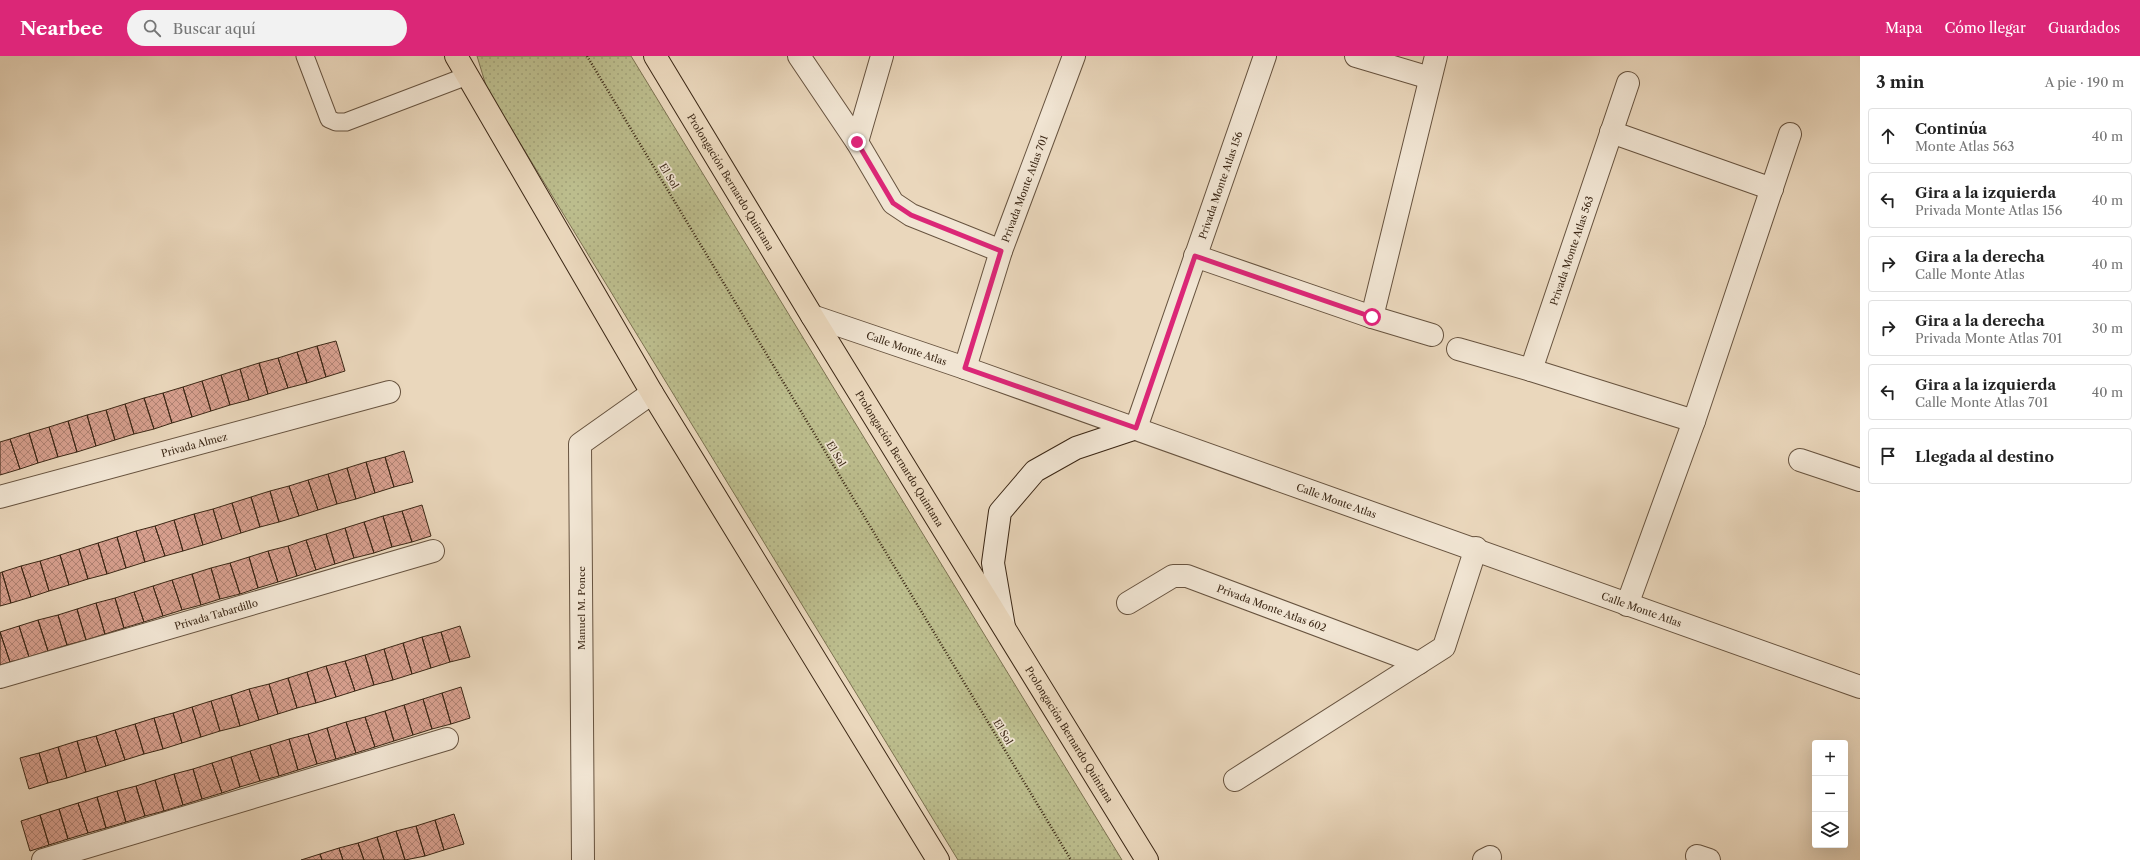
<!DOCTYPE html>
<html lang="es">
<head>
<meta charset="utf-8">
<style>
	:root { --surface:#fff; --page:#f2f2f2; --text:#222; --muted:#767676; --line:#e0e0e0; --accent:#db2777 }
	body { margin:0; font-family:"Libre Caslon Text",serif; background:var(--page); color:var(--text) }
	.controls { position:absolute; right:12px; bottom:12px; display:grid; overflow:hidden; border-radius:4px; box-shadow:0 4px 16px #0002 }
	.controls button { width:36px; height:36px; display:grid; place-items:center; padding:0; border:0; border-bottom:1px solid var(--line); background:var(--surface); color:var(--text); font:20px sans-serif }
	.stop { position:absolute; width:12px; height:12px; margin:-9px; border:3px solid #db2777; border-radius:50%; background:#fff }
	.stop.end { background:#db2777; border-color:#fff; box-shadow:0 1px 4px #0008 }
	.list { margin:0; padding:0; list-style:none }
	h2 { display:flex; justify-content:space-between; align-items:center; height:52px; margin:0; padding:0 16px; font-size:17px }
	h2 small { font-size:13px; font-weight:400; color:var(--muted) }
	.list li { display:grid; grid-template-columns:26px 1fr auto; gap:12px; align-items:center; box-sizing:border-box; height:56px; margin:0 8px 8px; padding:0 8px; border:1px solid var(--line); border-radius:4px }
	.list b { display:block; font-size:15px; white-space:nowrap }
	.list p { margin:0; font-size:13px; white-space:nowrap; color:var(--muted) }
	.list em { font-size:13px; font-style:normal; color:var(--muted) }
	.icon { flex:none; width:22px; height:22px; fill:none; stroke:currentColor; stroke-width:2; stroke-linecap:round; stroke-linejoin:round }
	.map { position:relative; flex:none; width:1860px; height:804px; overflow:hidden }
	header { display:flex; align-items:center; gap:24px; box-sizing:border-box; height:56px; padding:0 20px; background:var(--accent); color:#fff }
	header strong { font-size:19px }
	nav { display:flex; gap:22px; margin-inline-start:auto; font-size:14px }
	.search { width:280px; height:36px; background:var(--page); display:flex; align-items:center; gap:10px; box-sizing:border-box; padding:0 14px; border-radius:22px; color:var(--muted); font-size:15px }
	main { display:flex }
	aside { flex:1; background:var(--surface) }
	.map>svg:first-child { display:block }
	.grass { fill:url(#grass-dots); stroke:#7c7251 }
	.building { fill:url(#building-cross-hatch); stroke:#3b2715 }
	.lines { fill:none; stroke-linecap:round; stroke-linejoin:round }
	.service-casing { stroke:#67533f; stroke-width:19 }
	.minor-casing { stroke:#67533f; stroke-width:24 }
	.tertiary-casing { stroke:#67533f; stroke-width:24 }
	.secondary-casing { stroke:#3b2715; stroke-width:24 }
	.primary-casing { stroke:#3b2715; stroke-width:24 }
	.path { stroke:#3b2715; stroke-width:2.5; stroke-dasharray:1 2; stroke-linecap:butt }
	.service { stroke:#f1e5d3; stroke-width:17 }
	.minor { stroke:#f1e5d3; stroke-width:22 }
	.tertiary { stroke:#f1e5d3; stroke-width:22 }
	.secondary { stroke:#f1e5d3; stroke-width:22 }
	.primary { stroke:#ead7bc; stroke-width:22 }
	.route { stroke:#db2777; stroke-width:5 }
	.labels { text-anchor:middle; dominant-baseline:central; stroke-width:3.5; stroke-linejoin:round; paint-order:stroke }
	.street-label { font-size:10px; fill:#3b2715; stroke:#f1e5d3 }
</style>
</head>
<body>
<header>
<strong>Nearbee</strong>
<div class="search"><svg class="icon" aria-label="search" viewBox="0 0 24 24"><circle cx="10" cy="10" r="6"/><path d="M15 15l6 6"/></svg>Buscar aquí</div>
<nav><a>Mapa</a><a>Cómo llegar</a><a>Guardados</a></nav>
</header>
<main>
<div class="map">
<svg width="1860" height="804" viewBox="0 0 1860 804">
	<defs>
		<pattern id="grass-dots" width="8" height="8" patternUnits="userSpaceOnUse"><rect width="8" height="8" fill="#bcbd8d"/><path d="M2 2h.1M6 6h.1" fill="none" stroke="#a2a279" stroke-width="1.8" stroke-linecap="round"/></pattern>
		<pattern id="building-cross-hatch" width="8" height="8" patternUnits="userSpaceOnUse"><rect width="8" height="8" fill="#d79f8e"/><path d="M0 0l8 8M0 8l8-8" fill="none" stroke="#b08273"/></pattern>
	</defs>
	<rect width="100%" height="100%" fill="#ead7bc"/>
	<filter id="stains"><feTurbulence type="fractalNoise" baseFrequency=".005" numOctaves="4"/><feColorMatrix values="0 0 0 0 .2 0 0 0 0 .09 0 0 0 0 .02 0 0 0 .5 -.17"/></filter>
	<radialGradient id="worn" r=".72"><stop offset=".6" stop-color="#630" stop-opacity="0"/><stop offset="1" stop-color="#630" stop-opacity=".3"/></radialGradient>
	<path class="grass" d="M 477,0 L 631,0 L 1122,804 L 958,804 L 487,33 Z"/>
	<path class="building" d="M 336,285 L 345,315 L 326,321 L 317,290 Z
		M 317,290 L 326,321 L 307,327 L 297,296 Z
		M 297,296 L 307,327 L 288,332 L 278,302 Z
		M 278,302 L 288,332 L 268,338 L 259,307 Z
		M 259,307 L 268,338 L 249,344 L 240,313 Z
		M 240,313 L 249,344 L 230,349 L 221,319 Z
		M 221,319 L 230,349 L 211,355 L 202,325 Z
		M 202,325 L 211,355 L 192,361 L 183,331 Z
		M 183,331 L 192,361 L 172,367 L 163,337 Z
		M 163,337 L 172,367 L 154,373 L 144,342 Z
		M 144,342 L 154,373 L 134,378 L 125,348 Z
		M 125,348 L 134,378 L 115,384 L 106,354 Z
		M 106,354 L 115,384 L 96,390 L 87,359 Z
		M 87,359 L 96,390 L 77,396 L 68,365 Z
		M 68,365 L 77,396 L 58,401 L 49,371 Z
		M 49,371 L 58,401 L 38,407 L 29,377 Z
		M 29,377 L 38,407 L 20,413 L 10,383 Z
		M 10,383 L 20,413 L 0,419 L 0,386 Z
		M 404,395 L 413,426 L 394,431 L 385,401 Z
		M 385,401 L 394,431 L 375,437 L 366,406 Z
		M 366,406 L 375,437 L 356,443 L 347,412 Z
		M 347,412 L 356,443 L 337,448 L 328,418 Z
		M 328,418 L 337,448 L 318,454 L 308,424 Z
		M 308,424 L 318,454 L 299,460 L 289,430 Z
		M 289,430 L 299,460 L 279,466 L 270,435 Z
		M 270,435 L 279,466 L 260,471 L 251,441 Z
		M 251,441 L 260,471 L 241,477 L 232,447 Z
		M 232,447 L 241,477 L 222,483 L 213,453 Z
		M 422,449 L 431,480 L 412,486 L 402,455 Z
		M 213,453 L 222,483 L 203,489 L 194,458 Z
		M 402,455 L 412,486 L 392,491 L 383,460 Z
		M 194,458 L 203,489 L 183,495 L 174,464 Z
		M 383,460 L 392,491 L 374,497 L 364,466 Z
		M 174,464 L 183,495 L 165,500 L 155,470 Z
		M 364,466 L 374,497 L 354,502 L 345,472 Z
		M 155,470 L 165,500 L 145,506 L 136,475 Z
		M 345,472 L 354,502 L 335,508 L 326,478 Z
		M 136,475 L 145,506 L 126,512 L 117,481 Z
		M 326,478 L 335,508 L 316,514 L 306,484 Z
		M 117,481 L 126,512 L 107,518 L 98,487 Z
		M 306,484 L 316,514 L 297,520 L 288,490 Z
		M 98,487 L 107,518 L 88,523 L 79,493 Z
		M 288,490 L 297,520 L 278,526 L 268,495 Z
		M 79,493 L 88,523 L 69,529 L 60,499 Z
		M 268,495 L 278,526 L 258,532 L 249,501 Z
		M 60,499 L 69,529 L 49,535 L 40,505 Z
		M 249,501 L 258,532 L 240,538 L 230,507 Z
		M 40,505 L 49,535 L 31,541 L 21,510 Z
		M 230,507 L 240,538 L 220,543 L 211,512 Z
		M 21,510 L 31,541 L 11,547 L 2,516 Z
		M 211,512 L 220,543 L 201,549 L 192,518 Z
		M 2,516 L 11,547 L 0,550 L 0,517 Z
		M 192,518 L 201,549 L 182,554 L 172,524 Z
		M 172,524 L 182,554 L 163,560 L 153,530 Z
		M 153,530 L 163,560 L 144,566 L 134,536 Z
		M 134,536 L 144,566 L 124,572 L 115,542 Z
		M 115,542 L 124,572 L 105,578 L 96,547 Z
		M 96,547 L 105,578 L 86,584 L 77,553 Z
		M 77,553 L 86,584 L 67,589 L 58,559 Z
		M 58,559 L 67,589 L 48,595 L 38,564 Z
		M 38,564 L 48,595 L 29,601 L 19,570 Z
		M 19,570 L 29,601 L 10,606 L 0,576 Z
		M 460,570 L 470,601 L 450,606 L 441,576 Z
		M 0,576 L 10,606 L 0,609 Z
		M 441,576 L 450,606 L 431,612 L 422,581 Z
		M 422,581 L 431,612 L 412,618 L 403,587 Z
		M 403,587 L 412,618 L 393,624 L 384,593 Z
		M 384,593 L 393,624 L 374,629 L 365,599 Z
		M 365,599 L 374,629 L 355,635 L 345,605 Z
		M 345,605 L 355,635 L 336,641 L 326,610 Z
		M 326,610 L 336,641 L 316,647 L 307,616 Z
		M 307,616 L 316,647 L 297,652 L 288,622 Z
		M 288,622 L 297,652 L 278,658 L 269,628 Z
		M 269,628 L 278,658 L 259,664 L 249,633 Z
		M 461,631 L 470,662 L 451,668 L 442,637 Z
		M 249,633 L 259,664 L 240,670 L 231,639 Z
		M 442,637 L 451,668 L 432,673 L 423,643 Z
		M 231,639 L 240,670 L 220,675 L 211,645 Z
		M 423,643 L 432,673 L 413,679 L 404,649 Z
		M 211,645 L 220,675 L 201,681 L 192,651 Z
		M 404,649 L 413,679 L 394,685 L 385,655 Z
		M 192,651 L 201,681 L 182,687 L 173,657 Z
		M 385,655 L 394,685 L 375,691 L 365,661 Z
		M 173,657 L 182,687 L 163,693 L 154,662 Z
		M 365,661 L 375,691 L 356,697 L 346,666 Z
		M 154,662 L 163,693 L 144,698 L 135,668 Z
		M 346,666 L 356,697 L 336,703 L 327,672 Z
		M 135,668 L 144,698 L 125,704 L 115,674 Z
		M 327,672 L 336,703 L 317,708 L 308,678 Z
		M 115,674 L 125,704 L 106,710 L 96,680 Z
		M 308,678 L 317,708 L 298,714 L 289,683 Z
		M 96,680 L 106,710 L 86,716 L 77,685 Z
		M 289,683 L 298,714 L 279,720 L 270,689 Z
		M 77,685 L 86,716 L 67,722 L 58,691 Z
		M 270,689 L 279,720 L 260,725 L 250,695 Z
		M 58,691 L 67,722 L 48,727 L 39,697 Z
		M 250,695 L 260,725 L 240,731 L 231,701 Z
		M 39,697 L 48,727 L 29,733 L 20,702 Z
		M 231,701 L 240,731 L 222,737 L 212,707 Z
		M 212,707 L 222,737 L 202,743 L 193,713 Z
		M 193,713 L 202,743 L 183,749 L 174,718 Z
		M 174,718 L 183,749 L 164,755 L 155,724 Z
		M 155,724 L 164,755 L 145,760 L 136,730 Z
		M 136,730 L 145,760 L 126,766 L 117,735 Z
		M 117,735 L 126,766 L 106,772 L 97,741 Z
		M 97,741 L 106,772 L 88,777 L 78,747 Z
		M 78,747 L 88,777 L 68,783 L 59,753 Z
		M 59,753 L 68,783 L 49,789 L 40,759 Z
		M 454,758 L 464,788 L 444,794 L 435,764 Z
		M 40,759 L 49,789 L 30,795 L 21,765 Z
		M 435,764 L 444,794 L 425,800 L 416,770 Z
		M 416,770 L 425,800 L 405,804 L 396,775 Z
		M 396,775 L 405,804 L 384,804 L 377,781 Z
		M 377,781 L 384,804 L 364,804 L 358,787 Z
		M 358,787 L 364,804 L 343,804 L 339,792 Z
		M 339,792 L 343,804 L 322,804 L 320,798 Z
		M 320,798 L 322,804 L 301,804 Z"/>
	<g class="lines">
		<defs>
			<path id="service" d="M 305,0 L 329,63 L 336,66 L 346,66 L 467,20"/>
			<g id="minor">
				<path d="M 799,0 L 857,86 L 893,147 L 911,159 L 1001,195"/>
				<path d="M 1356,0 L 1430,22"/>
				<path d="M 1611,76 L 1772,133"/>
				<path d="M 857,86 L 882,0"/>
				<path d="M 1195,200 L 1372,261 L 1432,279"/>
				<path d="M 1372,261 L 1436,0"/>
				<path d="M 1458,293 L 1531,314 L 1694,365"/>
				<path id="s1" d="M 965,312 L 1001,195 L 1074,0"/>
				<path id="s2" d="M 1531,314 L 1628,27"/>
				<path id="s3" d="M 1136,372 L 1265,0"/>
				<path d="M 1800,404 L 1860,424"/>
				<path id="s4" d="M 0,441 L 389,336"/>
				<path id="s5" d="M 1128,547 L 1173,520 L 1187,520 L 1419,607"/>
				<path d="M 1627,549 L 1694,365 L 1790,78"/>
				<path id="s6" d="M 0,621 L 433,495"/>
				<path d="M 1235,724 L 1444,591 L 1476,492"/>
				<path d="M 1697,800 L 1709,804"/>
				<path d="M 43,804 L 447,683"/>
				<path d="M 583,804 L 580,388 L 652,337"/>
				<path d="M 1484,804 L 1490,801"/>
			</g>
			<g id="tertiary">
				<path id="s7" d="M 812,260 L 965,312 L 1860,631"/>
			</g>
			<path id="secondary" d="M 1004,571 L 993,507 L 1000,456 L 1035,415 L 1076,392 L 1136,372"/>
			<g id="primary">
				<path d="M 456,0 L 652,337 L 938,804"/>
				<path id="s8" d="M 655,0 L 812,260 L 1147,804"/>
			</g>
		</defs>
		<use href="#service" class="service-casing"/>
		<use href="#minor" class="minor-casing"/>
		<use href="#tertiary" class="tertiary-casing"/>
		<use href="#secondary" class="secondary-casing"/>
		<use href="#primary" class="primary-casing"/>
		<path class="path" d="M 587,0 L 1071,804"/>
		<use href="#service" class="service"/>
		<use href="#minor" class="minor"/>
		<use href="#tertiary" class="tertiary"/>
		<use href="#secondary" class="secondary"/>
		<use href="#primary" class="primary"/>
	</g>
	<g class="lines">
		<path class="route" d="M 857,86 L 893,147 L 911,159 L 1001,195 L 965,312 L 1136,372 L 1195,200 L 1372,261"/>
	</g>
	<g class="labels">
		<g class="street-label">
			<text transform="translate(669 120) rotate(59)">El Sol</text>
			<text stroke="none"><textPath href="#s8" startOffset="147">Prolongación Bernardo Quintana</textPath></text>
			<text stroke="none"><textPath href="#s3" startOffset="257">Privada Monte Atlas 156</textPath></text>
			<text stroke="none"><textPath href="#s1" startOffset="189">Privada Monte Atlas 701</textPath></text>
			<text stroke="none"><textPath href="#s2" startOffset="126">Privada Monte Atlas 563</textPath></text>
			<text stroke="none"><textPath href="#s7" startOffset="100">Calle Monte Atlas</textPath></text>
			<text stroke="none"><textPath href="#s4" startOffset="201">Privada Almez</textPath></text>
			<text transform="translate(836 398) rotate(59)">El Sol</text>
			<text stroke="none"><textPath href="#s8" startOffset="471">Prolongación Bernardo Quintana</textPath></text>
			<text stroke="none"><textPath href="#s7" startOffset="556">Calle Monte Atlas</textPath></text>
			<text transform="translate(581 552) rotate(-90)">Manuel M. Ponce</text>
			<text stroke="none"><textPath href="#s5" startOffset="157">Privada Monte Atlas 602</textPath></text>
			<text stroke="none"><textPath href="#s7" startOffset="880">Calle Monte Atlas</textPath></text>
			<text stroke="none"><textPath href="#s6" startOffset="225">Privada Tabardillo</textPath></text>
			<text transform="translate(1003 676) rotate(59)">El Sol</text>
			<text stroke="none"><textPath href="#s8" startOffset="795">Prolongación Bernardo Quintana</textPath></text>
		</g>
	</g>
	<rect width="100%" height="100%" filter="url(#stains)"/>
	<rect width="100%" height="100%" fill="url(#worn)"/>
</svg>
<div class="controls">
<button>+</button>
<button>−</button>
<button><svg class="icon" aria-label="layers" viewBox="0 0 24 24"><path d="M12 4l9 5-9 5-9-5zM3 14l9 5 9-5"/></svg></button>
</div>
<div class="stop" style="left:1372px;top:261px"></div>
<div class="stop end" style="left:857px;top:86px"></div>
</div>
<aside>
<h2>3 min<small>A pie · 190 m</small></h2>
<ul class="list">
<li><svg class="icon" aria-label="ahead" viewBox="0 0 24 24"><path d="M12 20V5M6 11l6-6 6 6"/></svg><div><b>Continúa</b><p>Monte Atlas 563</p></div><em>40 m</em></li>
<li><svg class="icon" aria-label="left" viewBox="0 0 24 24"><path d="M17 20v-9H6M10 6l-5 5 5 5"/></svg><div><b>Gira a la izquierda</b><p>Privada Monte Atlas 156</p></div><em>40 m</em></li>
<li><svg class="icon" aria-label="right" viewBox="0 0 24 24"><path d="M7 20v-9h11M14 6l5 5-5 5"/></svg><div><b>Gira a la derecha</b><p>Calle Monte Atlas</p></div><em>40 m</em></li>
<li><svg class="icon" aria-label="right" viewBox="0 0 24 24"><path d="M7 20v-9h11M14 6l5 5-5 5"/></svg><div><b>Gira a la derecha</b><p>Privada Monte Atlas 701</p></div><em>30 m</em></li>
<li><svg class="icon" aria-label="left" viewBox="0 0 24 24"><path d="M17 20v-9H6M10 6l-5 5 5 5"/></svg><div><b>Gira a la izquierda</b><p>Calle Monte Atlas 701</p></div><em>40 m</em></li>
<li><svg class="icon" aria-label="arrive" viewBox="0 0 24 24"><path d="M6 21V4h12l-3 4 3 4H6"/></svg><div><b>Llegada al destino</b></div></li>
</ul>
</aside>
</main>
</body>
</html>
